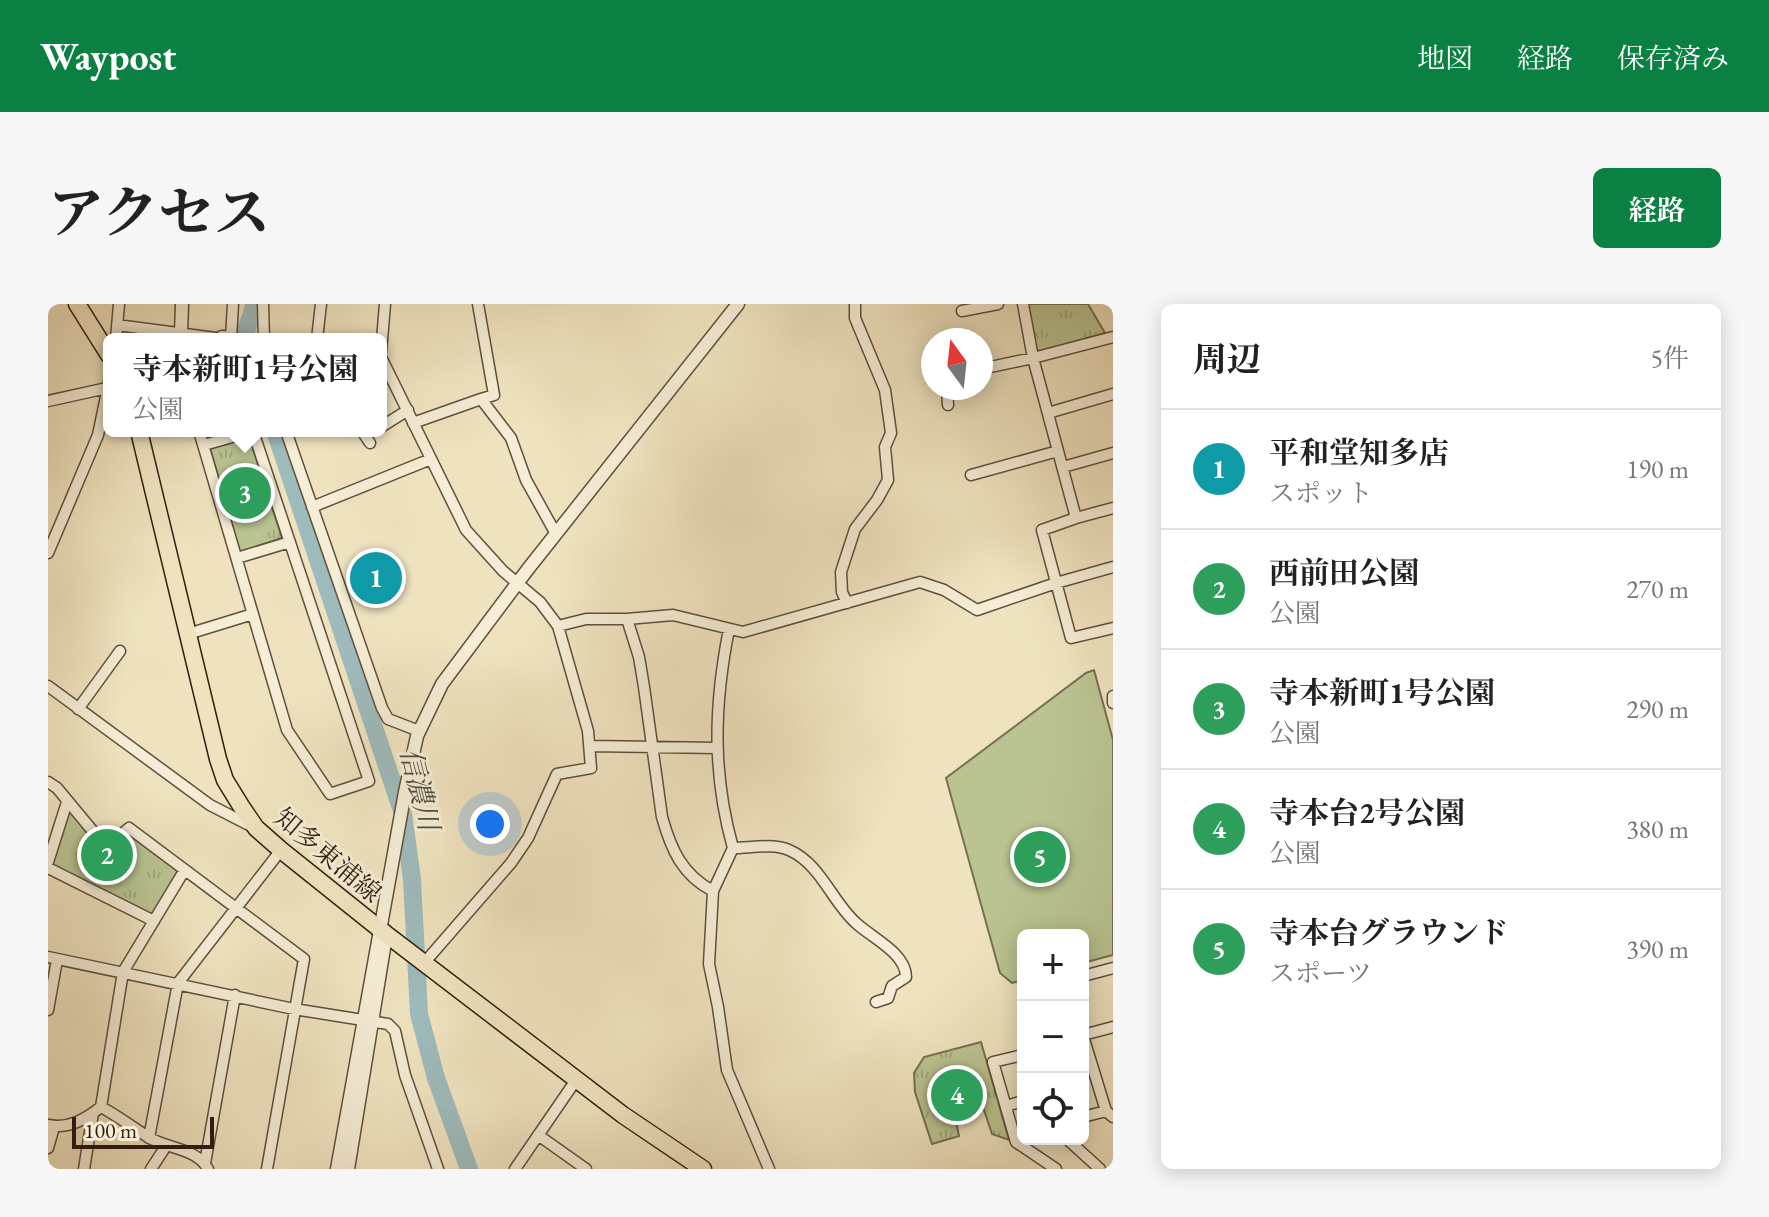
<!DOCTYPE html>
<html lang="ja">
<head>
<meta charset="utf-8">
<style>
	:root { --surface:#fff; --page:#f6f6f6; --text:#222; --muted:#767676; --line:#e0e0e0; --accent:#0b8043 }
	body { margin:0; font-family:"EB Garamond","Noto Serif JP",serif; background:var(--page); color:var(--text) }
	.controls { position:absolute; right:24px; bottom:24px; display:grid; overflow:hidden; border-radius:12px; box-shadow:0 4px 20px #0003 }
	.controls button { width:72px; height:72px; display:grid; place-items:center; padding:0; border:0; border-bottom:2px solid var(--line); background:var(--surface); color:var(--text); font:40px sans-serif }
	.compass { position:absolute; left:873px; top:24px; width:72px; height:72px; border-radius:50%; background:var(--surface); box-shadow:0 4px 20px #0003; rotate:345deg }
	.scale { position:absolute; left:24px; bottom:20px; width:142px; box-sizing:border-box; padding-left:8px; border:4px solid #311e10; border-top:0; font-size:22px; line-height:28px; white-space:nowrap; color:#311e10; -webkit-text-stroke:6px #f5edd5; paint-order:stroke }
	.you { position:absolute; left:442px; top:520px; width:28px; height:28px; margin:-20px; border:6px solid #fff; border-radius:50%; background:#1a73e8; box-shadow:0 0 0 12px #1a73e833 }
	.badge { display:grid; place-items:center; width:52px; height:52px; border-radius:50%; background:var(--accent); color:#fff; font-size:26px; font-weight:700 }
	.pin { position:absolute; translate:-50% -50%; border:4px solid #fff; box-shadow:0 2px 8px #0006 }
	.popup { position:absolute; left:55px; top:29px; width:284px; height:104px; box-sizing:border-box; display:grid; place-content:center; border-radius:12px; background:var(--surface); filter:drop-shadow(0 2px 6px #0005); font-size:26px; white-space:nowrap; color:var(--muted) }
	.popup b { font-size:30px; color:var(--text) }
	.popup::after { content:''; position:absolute; left:50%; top:100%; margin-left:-16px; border:16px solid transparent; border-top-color:var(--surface) }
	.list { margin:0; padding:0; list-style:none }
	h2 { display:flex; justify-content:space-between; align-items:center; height:104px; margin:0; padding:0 32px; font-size:34px }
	h2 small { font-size:26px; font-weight:400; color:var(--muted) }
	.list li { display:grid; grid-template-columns:52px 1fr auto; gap:24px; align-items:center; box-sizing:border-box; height:120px; padding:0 32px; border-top:2px solid var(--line) }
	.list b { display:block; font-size:30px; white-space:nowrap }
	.list p { margin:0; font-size:26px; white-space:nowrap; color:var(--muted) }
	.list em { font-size:26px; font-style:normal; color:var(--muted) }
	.icon { flex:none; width:44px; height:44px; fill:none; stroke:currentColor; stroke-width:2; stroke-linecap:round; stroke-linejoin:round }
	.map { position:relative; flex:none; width:1065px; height:865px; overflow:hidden; border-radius:12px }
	header { display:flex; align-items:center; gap:48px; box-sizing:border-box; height:112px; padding:0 40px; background:var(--accent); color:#fff }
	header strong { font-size:38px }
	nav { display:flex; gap:44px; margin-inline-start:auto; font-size:28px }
	.intro { display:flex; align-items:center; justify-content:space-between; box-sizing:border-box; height:192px; padding:0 48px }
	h1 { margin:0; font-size:56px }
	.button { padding:20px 36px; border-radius:12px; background:var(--accent); color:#fff; font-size:28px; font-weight:700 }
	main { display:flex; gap:48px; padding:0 48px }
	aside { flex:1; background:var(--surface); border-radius:12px; box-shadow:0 4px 20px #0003 }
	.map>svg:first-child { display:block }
	.park { fill:url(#park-tufts); stroke:#767150; stroke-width:2 }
	.pitch { fill:#bac491; stroke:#767150; stroke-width:2 }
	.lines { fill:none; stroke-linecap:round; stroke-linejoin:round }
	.river { stroke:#9ebbbc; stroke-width:18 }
	.minor-casing { stroke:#604f3c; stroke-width:13 }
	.tertiary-casing { stroke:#604f3c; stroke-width:15 }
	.primary-casing { stroke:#311e10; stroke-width:19 }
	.minor { stroke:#f5edd5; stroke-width:10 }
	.tertiary { stroke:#f5edd5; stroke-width:12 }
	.primary { stroke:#efe3bf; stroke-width:16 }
	.labels { text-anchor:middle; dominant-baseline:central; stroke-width:6; stroke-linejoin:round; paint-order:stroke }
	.street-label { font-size:26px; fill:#311e10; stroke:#f5edd5 }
	.water-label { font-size:28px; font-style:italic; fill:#524d44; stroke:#f5edd5 }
</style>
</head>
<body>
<header>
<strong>Waypost</strong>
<nav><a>地図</a><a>経路</a><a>保存済み</a></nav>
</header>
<div class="intro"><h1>アクセス</h1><a class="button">経路</a></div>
<main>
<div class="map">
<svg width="1065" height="865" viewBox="0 0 1065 865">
	<defs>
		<pattern id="park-tufts" width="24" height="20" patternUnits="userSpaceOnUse" patternTransform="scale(2)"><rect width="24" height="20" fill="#bac491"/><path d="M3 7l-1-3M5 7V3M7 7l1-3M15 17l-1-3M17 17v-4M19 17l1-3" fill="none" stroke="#a0a87c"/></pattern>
	</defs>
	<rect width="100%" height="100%" fill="#efe3bf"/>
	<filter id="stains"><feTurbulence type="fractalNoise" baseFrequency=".0025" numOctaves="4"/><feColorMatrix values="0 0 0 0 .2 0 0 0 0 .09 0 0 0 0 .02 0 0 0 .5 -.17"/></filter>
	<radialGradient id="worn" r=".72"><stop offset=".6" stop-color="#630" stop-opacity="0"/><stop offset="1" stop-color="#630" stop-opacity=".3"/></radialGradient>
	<path class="park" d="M 979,0 L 1040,0 L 1057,29 L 990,48 L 986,45 Z
		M 201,133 L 234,234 L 192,248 L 162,144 Z
		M 19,498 L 57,543 L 81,524 L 136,567 L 106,617 L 0,558 Z
		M 933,738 L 961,836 L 944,830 L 933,797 L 924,793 L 911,795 L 907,812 L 911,832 L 884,840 L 867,788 L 866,769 L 876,753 Z"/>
	<path class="pitch" d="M 1046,366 L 1065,436 L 1065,651 L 1035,659 L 1035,631 L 975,631 L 975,676 L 964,679 L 952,669 L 898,474 L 1038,369 Z"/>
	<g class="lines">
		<path class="river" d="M 198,35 C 196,23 205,13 206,0
			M 227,127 L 355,510 L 364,575 L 371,710 L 388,774 L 421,865"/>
		<defs>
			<path id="minor" d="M 215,0 L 216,35
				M 430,0 L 446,91 L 433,95 L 463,134 L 478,176 L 508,230
				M 975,0 L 985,54 L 1065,33
				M 914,7 L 950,0
				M 69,21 L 175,35
				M 183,34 L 185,0
				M 68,35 L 71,0
				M 269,35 L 273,0
				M 333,48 L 337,0
				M 333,53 L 418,226 L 455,267 L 492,298 L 510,322 L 540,427 L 543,464 L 509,470 L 480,534 L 463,559 L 377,658
				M 933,65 L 985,54 L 1028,214 L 1065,204
				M 899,84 L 900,101
				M 0,97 L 59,84
				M 1000,109 L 1065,90
				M 365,119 L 433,95
				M 333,123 L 360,106
				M 151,127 L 239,426 L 282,490 L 321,477 L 205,127
				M 238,127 L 334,404 L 340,415 L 371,427
				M 314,127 L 322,139
				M 156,141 L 205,127
				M 1015,163 L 1065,149
				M 923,171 L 1010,147
				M 264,203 L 383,155
				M 1028,214 L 994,226 L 1023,334 L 1065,324
				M 0,249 L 50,131 L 61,78
				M 189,254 L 242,238
				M 799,299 L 794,288 L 793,268 L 807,225 L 829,196 L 840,176 L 837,143 L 843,129 L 837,86 L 807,14 L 807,0
				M 579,315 L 591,353 L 596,383 L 614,513 C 623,545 634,571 665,587
				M 510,322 L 538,315 L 579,315 L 625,311 L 695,328 L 872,278 L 896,286 L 929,306 L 1008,279 L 1065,263
				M 681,325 C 666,401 664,469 685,544 L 665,587 L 661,660 L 670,703 L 679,766 L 721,865
				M 140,330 L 205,310
				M 0,382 L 162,501 L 203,522
				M 1065,392 L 1065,399
				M 30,405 L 72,347
				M 543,442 L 669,444
				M 0,478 L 9,484 L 58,543 L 81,524 L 256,655 L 219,865
				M 685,544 C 702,544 725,539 741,546 C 773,560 784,598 808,619 C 824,634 858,649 858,673 L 844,682 L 840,694 L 828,698
				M 0,558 L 19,498
				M 0,564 L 106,617
				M 0,653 L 246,705 L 340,720 L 347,727 L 357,771 L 390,865
				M 1035,672 L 1065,664
				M 0,706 L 9,656
				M 1035,731 L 1065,723
				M 1035,732 L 1058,807 L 1065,813
				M 975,751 L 945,758 L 968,838 L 1008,865
				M 958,802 L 975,797
				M 53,803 C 70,812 84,823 100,833 C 119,845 149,844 160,865
				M 1035,813 L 1058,807
				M 0,821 C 21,825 36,816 53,803 L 75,668 L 136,567
				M 490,831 L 538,865
				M 101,834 L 130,679 L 233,546
				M 1019,835 L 1052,865
				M 0,844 L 6,823
				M 157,859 L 187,691
				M 36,865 L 45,809
				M 103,865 L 118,842
				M 467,865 L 528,776"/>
			<path id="tertiary" d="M 133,29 L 134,0
				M 174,33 L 185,34
				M 289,865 L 357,488 L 369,432 L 394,380 L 480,265 L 690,0
				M 300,865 L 337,638"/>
			<path id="primary" d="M 29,0 L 61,51
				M 91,127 L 170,455 L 177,476 L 193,502 L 208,524 L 233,546 L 338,630 L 575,811 L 655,865"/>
		</defs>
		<use href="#minor" class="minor-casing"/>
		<use href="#tertiary" class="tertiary-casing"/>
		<use href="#primary" class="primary-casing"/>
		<use href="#minor" class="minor"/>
		<use href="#tertiary" class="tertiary"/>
		<use href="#primary" class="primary"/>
	</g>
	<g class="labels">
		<g class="street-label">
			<text transform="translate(280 551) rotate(40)">知多東浦線</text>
		</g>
		<g class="water-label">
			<text transform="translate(372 485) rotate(76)">信濃川</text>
		</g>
	</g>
	<rect width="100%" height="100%" filter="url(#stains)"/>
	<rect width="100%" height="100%" fill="url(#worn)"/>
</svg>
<div class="controls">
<button>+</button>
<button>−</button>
<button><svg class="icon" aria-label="locate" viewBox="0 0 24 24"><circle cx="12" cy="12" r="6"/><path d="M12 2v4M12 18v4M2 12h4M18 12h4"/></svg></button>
</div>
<svg class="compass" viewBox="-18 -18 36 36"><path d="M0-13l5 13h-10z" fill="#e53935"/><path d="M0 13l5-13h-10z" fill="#767676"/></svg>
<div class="scale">100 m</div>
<div class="you"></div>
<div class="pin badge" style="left:328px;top:274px;background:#0f9aa8">1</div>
<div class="pin badge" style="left:59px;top:551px;background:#2e9e5b">2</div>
<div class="pin badge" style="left:197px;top:189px;background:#2e9e5b">3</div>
<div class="popup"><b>寺本新町1号公園</b>公園</div>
<div class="pin badge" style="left:909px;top:791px;background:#2e9e5b">4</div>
<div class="pin badge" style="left:992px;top:553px;background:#2e9e5b">5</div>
</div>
<aside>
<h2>周辺<small>5件</small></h2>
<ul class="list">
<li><span class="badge" style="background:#0f9aa8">1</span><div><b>平和堂知多店</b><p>スポット</p></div><em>190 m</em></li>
<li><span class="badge" style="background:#2e9e5b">2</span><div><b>西前田公園</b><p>公園</p></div><em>270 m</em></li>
<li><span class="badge" style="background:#2e9e5b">3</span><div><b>寺本新町1号公園</b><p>公園</p></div><em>290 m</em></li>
<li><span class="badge" style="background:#2e9e5b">4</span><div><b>寺本台2号公園</b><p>公園</p></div><em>380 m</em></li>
<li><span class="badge" style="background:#2e9e5b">5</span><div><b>寺本台グラウンド</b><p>スポーツ</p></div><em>390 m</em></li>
</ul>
</aside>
</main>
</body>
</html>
